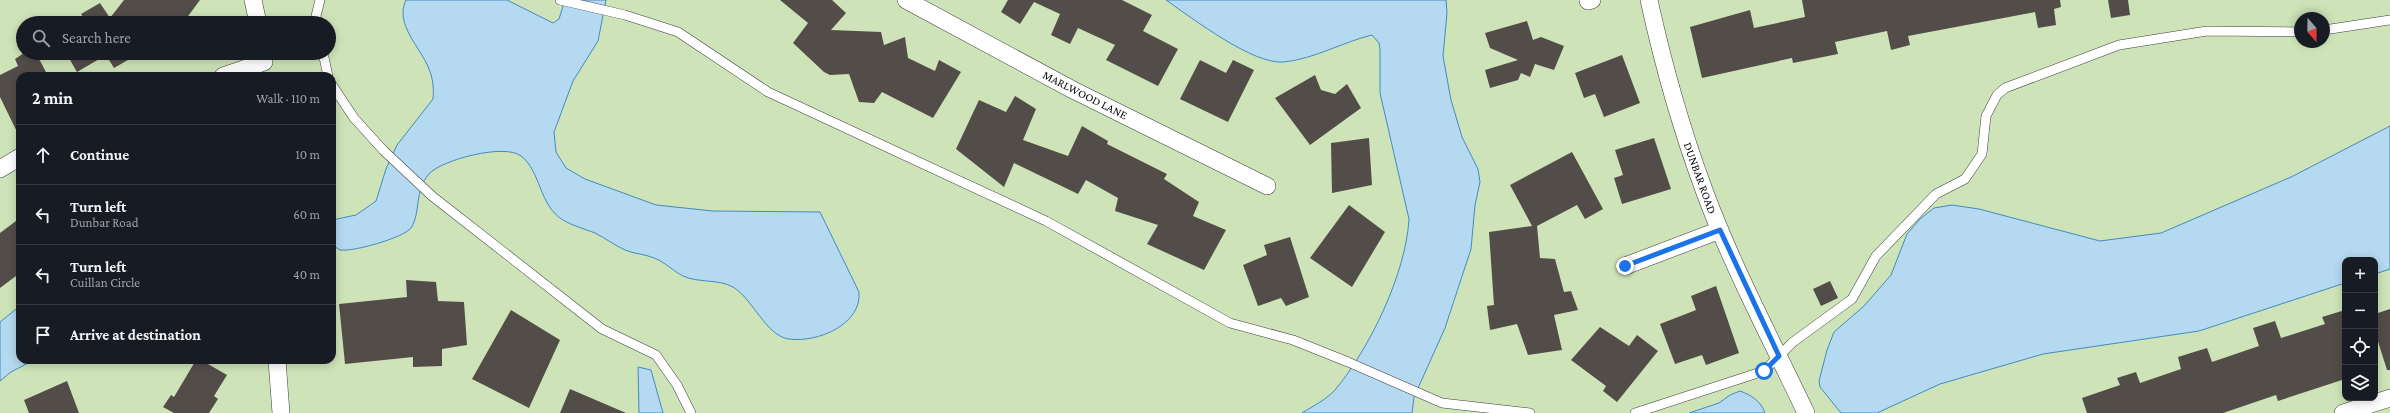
<!DOCTYPE html>
<html lang="en">
<head>
<meta charset="utf-8">
<style>
	:root { --surface:#171b24; --page:#20242c; --text:#f1f3f6; --muted:#9ea1a6; --line:#363941 }
	body { margin:0; font-family:"Crimson Pro",serif; background:var(--page); color:var(--text) }
	.controls { position:absolute; right:12px; bottom:12px; display:grid; overflow:hidden; border-radius:8px; box-shadow:0 2px 10px #0003 }
	.controls button { width:36px; height:36px; display:grid; place-items:center; padding:0; border:0; border-bottom:1px solid var(--line); background:var(--surface); color:var(--text); font:20px sans-serif }
	.compass { position:absolute; left:2294px; top:12px; width:36px; height:36px; border-radius:50%; background:var(--surface); box-shadow:0 2px 10px #0003; rotate:160deg }
	.stop { position:absolute; width:12px; height:12px; margin:-9px; border:3px solid #1a73e8; border-radius:50%; background:#fff }
	.stop.end { background:#1a73e8; border-color:#fff; box-shadow:0 1px 4px #0008 }
	.list { margin:0; padding:0; list-style:none }
	h2 { display:flex; justify-content:space-between; align-items:center; height:52px; margin:0; padding:0 16px; font-size:17px }
	h2 small { font-size:13px; font-weight:400; color:var(--muted) }
	.list li { display:grid; grid-template-columns:26px 1fr auto; gap:12px; align-items:center; box-sizing:border-box; height:60px; padding:0 16px; border-top:1px solid var(--line) }
	.list b { display:block; font-size:15px; white-space:nowrap }
	.list p { margin:0; font-size:13px; white-space:nowrap; color:var(--muted) }
	.list em { font-size:13px; font-style:normal; color:var(--muted) }
	.icon { flex:none; width:22px; height:22px; fill:none; stroke:currentColor; stroke-width:2; stroke-linecap:round; stroke-linejoin:round }
	.map { position:relative; flex:none; width:2390px; height:413px; overflow:hidden }
	.search { position:absolute; background:var(--surface); box-shadow:0 2px 10px #0003; left:16px; top:16px; width:320px; height:44px; display:flex; align-items:center; gap:10px; box-sizing:border-box; padding:0 14px; border-radius:22px; color:var(--muted); font-size:15px }
	.panel { position:absolute; background:var(--surface); box-shadow:0 2px 10px #0003; left:16px; top:72px; width:320px; height:292px; border-radius:12px }
	.map>svg:first-child { display:block }
	.green { fill:#cee4b8; fill-rule:evenodd }
	.water { fill:#b4d9f0; stroke:#428bc0 }
	.building { fill:#534d49 }
	.lines { fill:none; stroke-linecap:round; stroke-linejoin:round }
	.service-casing { stroke:#3e3e3e; stroke-width:10 }
	.minor-casing { stroke:#3e3e3e; stroke-width:18 }
	.service { stroke:#fff; stroke-width:9 }
	.minor { stroke:#fff; stroke-width:17 }
	.route { stroke:#1a73e8; stroke-width:5 }
	.labels { text-anchor:middle; dominant-baseline:central; stroke-width:4; stroke-linejoin:round; paint-order:stroke }
	.street-label { font-size:12px; fill:#0b0b0b; stroke:#fff }
</style>
</head>
<body>
<div class="map">
<svg width="2390" height="413" viewBox="0 0 2390 413">
	<rect width="100%" height="100%" fill="#fdfaeb"/>
	<path class="green" d="M 0,0 L 2390,0 L 2390,413 L 0,413 ZM 2300,18 L 2324,18 L 2324,42 L 2300,42 ZM 23,23 L 329,23 L 329,53 L 23,53 ZM 20,76 L 332,76 L 332,360 L 20,360 ZM 2345,260 L 2375,260 L 2375,398 L 2345,398 Z"/>
	<path class="water" d="M 406,0 L 507,0 L 553,23 L 559,19 L 565,0 L 606,0 L 598,41 L 573,81 L 554,132 L 556,152 L 566,168 L 585,179 L 656,205 L 713,211 L 820,212 L 859,292 C 862,324 818,343 789,339 C 766,336 753,299 733,287 C 719,279 698,283 683,276 C 673,271 665,262 654,258 C 645,254 634,254 625,250 C 614,245 605,238 595,233 C 585,229 573,226 563,220 C 539,206 541,171 521,156 C 505,143 441,160 429,174 C 414,191 421,213 411,228 C 403,238 353,252 340,250 C 338,249 334,246 332,244 L 332,220 L 356,215 L 376,201 L 386,169 L 397,145 L 433,99 C 434,90 433,78 429,69 C 421,48 394,24 406,0 Z
		M 1166,0 L 1446,0 L 1447,13 L 1443,56 L 1451,100 L 1462,137 L 1478,169 L 1480,182 L 1475,205 L 1471,249 L 1445,328 L 1414,397 L 1412,413 L 1302,413 C 1313,406 1327,399 1335,390 C 1370,348 1406,273 1409,219 L 1380,93 L 1380,50 L 1379,43 L 1372,35 C 1343,42 1314,59 1284,62 C 1253,65 1192,18 1166,0 Z
		M 2390,126 L 2390,269 L 2375,274 L 2375,260 L 2345,260 L 2345,283 L 2199,331 L 2043,354 L 1940,384 L 1877,413 L 1841,413 L 1820,387 L 1819,381 L 1827,350 L 1834,332 L 1864,306 L 1891,275 L 1907,234 L 1920,219 L 1934,208 L 1952,205 L 1979,209 L 2100,241 L 2161,233 L 2291,177 Z
		M 20,306 L 20,360 L 34,360 L 11,372 L 0,381 L 0,322 Z
		M 638,367 L 651,370 L 663,413 L 639,413 Z
		M 1740,391 C 1751,395 1761,401 1765,413 L 1689,413 L 1719,403 L 1730,395 Z"/>
	<path class="building" d="M 124,0 L 200,0 L 183,23 L 87,23 L 81,14 L 100,3 L 110,18 Z
		M 780,0 L 832,0 L 846,13 L 831,30 L 881,32 L 884,45 L 905,37 L 908,58 L 935,71 L 939,60 L 961,72 L 933,118 L 882,92 L 874,103 L 859,102 L 849,74 L 830,75 L 824,72 L 793,43 L 808,23 Z
		M 1008,0 L 1122,0 L 1152,15 L 1143,31 L 1178,49 L 1158,86 L 1106,60 L 1115,45 L 1078,28 L 1070,44 L 1051,35 L 1060,14 L 1034,2 L 1020,24 L 1001,12 Z
		M 1802,0 L 2060,0 L 2061,7 L 2054,9 L 2056,25 L 2038,28 L 2035,12 L 1908,36 L 1910,45 L 1891,50 L 1887,31 L 1835,42 L 1838,54 L 1793,63 L 1792,58 L 1702,78 L 1690,27 L 1750,10 L 1754,28 L 1805,17 Z
		M 2108,0 L 2128,0 L 2130,15 L 2111,18 Z
		M 1527,21 L 1533,40 L 1541,37 L 1564,46 L 1554,70 L 1535,64 L 1530,77 L 1521,73 L 1518,80 L 1490,88 L 1485,70 L 1518,60 L 1490,48 L 1485,33 Z
		M 24,53 L 36,53 L 48,76 L 20,76 L 20,138 L 0,97 L 0,75 L 18,66 L 15,59 Z
		M 66,53 L 140,53 L 114,68 L 106,55 L 77,72 Z
		M 1622,55 L 1640,103 L 1604,117 L 1595,94 L 1584,98 L 1575,73 Z
		M 1200,60 L 1226,73 L 1233,60 L 1254,70 L 1228,122 L 1180,99 Z
		M 1315,75 L 1321,90 L 1335,94 L 1347,84 L 1361,108 L 1310,145 L 1275,98 Z
		M 1015,96 L 1036,109 L 1023,140 L 1068,156 L 1082,126 L 1108,141 L 1107,144 L 1167,174 L 1164,179 L 1199,202 L 1193,216 L 1226,230 L 1204,270 L 1147,244 L 1158,225 L 1115,211 L 1118,198 L 1086,180 L 1078,194 L 1014,163 L 1004,187 L 956,149 L 979,100 L 1006,112 Z
		M 1369,138 L 1372,185 L 1332,193 L 1331,143 Z
		M 1654,138 L 1671,189 L 1622,204 L 1614,178 L 1623,175 L 1615,150 Z
		M 1572,152 L 1603,209 L 1585,219 L 1577,205 L 1537,226 L 1540,258 L 1555,259 L 1564,292 L 1571,291 L 1578,310 L 1554,315 L 1562,350 L 1528,355 L 1517,324 L 1490,330 L 1487,306 L 1494,305 L 1489,232 L 1532,226 L 1510,185 Z
		M 1349,205 L 1385,232 L 1352,287 L 1310,258 Z
		M 20,218 L 20,273 L 0,288 L 0,233 Z
		M 1290,237 L 1309,297 L 1286,306 L 1281,298 L 1258,306 L 1243,265 L 1267,255 L 1264,245 Z
		M 406,280 L 436,282 L 438,301 L 464,302 L 467,345 L 442,349 L 442,366 L 413,367 L 413,357 L 345,364 L 339,304 L 407,297 Z
		M 1830,281 L 1838,298 L 1821,306 L 1813,289 Z
		M 1716,286 L 1739,353 L 1706,365 L 1702,355 L 1675,364 L 1660,324 L 1696,310 L 1691,296 Z
		M 2390,309 L 2390,370 L 2387,370 L 2375,332 L 2375,314 Z
		M 511,310 L 560,340 L 529,408 L 472,379 Z
		M 2345,310 L 2345,379 L 2278,401 L 2276,395 L 2223,413 L 2087,413 L 2082,398 L 2120,385 L 2117,378 L 2136,372 L 2140,383 L 2181,369 L 2178,357 L 2207,348 L 2212,362 L 2259,346 L 2253,328 L 2275,321 L 2281,338 L 2325,324 L 2322,317 Z
		M 1600,327 L 1629,346 L 1637,335 L 1658,351 L 1617,402 L 1603,391 L 1606,386 L 1571,360 Z
		M 196,360 L 201,360 L 227,375 L 214,396 L 218,399 L 209,413 L 174,413 L 163,407 L 171,395 L 174,397 Z
		M 67,381 L 79,413 L 29,413 L 24,400 Z
		M 570,389 L 626,413 L 560,413 Z"/>
	<g class="lines">
		<defs>
			<path id="service" d="M 560,0 L 625,15 L 678,32 L 768,92 L 1046,221 L 1230,323 L 1293,340 L 1348,362 L 1442,403 L 1530,413
				M 317,23 L 316,16 L 320,0
				M 2324,30 L 2390,20
				M 323,53 L 328,76
				M 332,85 L 354,118 L 383,150 L 432,196 L 602,329 L 656,355 L 677,385 L 691,413
				M 1635,413 L 1764,371 L 1793,342 L 1852,299 L 1876,256 L 1936,194 L 1965,179 L 1982,154 L 1986,116 L 1997,95 L 2005,88 L 2119,45 L 2207,31 L 2300,32"/>
			<path id="minor" d="M 253,0 L 258,23
				M 906,0 L 1073,90 L 1267,186
				M 1649,0 C 1663,64 1681,128 1704,190 C 1732,266 1771,339 1806,413
				M 1588,1 L 1592,0
				M 223,76 L 264,62
				M 0,169 L 20,157
				M 1625,266 L 1720,230
				M 277,360 L 281,413
				M 2343,413 L 2390,398"/>
		</defs>
		<use href="#service" class="service-casing"/>
		<use href="#minor" class="minor-casing"/>
		<use href="#service" class="service"/>
		<use href="#minor" class="minor"/>
	</g>
	<g class="lines">
		<path class="route" d="M 1625,266 L 1720,230 L 1779,356 L 1764,371"/>
	</g>
	<g class="labels">
		<g class="street-label">
			<text transform="translate(1085 95) rotate(27)">MARLWOOD LANE</text>
			<text transform="translate(1700 178) rotate(70)">DUNBAR ROAD</text>
		</g>
	</g>
</svg>
<div class="controls">
<button>+</button>
<button>−</button>
<button><svg class="icon" aria-label="locate" viewBox="0 0 24 24"><circle cx="12" cy="12" r="6"/><path d="M12 2v4M12 18v4M2 12h4M18 12h4"/></svg></button>
<button><svg class="icon" aria-label="layers" viewBox="0 0 24 24"><path d="M12 4l9 5-9 5-9-5zM3 14l9 5 9-5"/></svg></button>
</div>
<svg class="compass" viewBox="-18 -18 36 36"><path d="M0-13l5 13h-10z" fill="#e53935"/><path d="M0 13l5-13h-10z" fill="#9ea1a6"/></svg>
<div class="stop" style="left:1764px;top:371px"></div>
<div class="stop end" style="left:1625px;top:266px"></div>
<div class="search"><svg class="icon" aria-label="search" viewBox="0 0 24 24"><circle cx="10" cy="10" r="6"/><path d="M15 15l6 6"/></svg>Search here</div>
<section class="panel">
<h2>2 min<small>Walk · 110 m</small></h2>
<ul class="list">
<li><svg class="icon" aria-label="ahead" viewBox="0 0 24 24"><path d="M12 20V5M6 11l6-6 6 6"/></svg><div><b>Continue</b></div><em>10 m</em></li>
<li><svg class="icon" aria-label="left" viewBox="0 0 24 24"><path d="M17 20v-9H6M10 6l-5 5 5 5"/></svg><div><b>Turn left</b><p>Dunbar Road</p></div><em>60 m</em></li>
<li><svg class="icon" aria-label="left" viewBox="0 0 24 24"><path d="M17 20v-9H6M10 6l-5 5 5 5"/></svg><div><b>Turn left</b><p>Cuillan Circle</p></div><em>40 m</em></li>
<li><svg class="icon" aria-label="arrive" viewBox="0 0 24 24"><path d="M6 21V4h12l-3 4 3 4H6"/></svg><div><b>Arrive at destination</b></div></li>
</ul>
</section>
</div>
</body>
</html>
